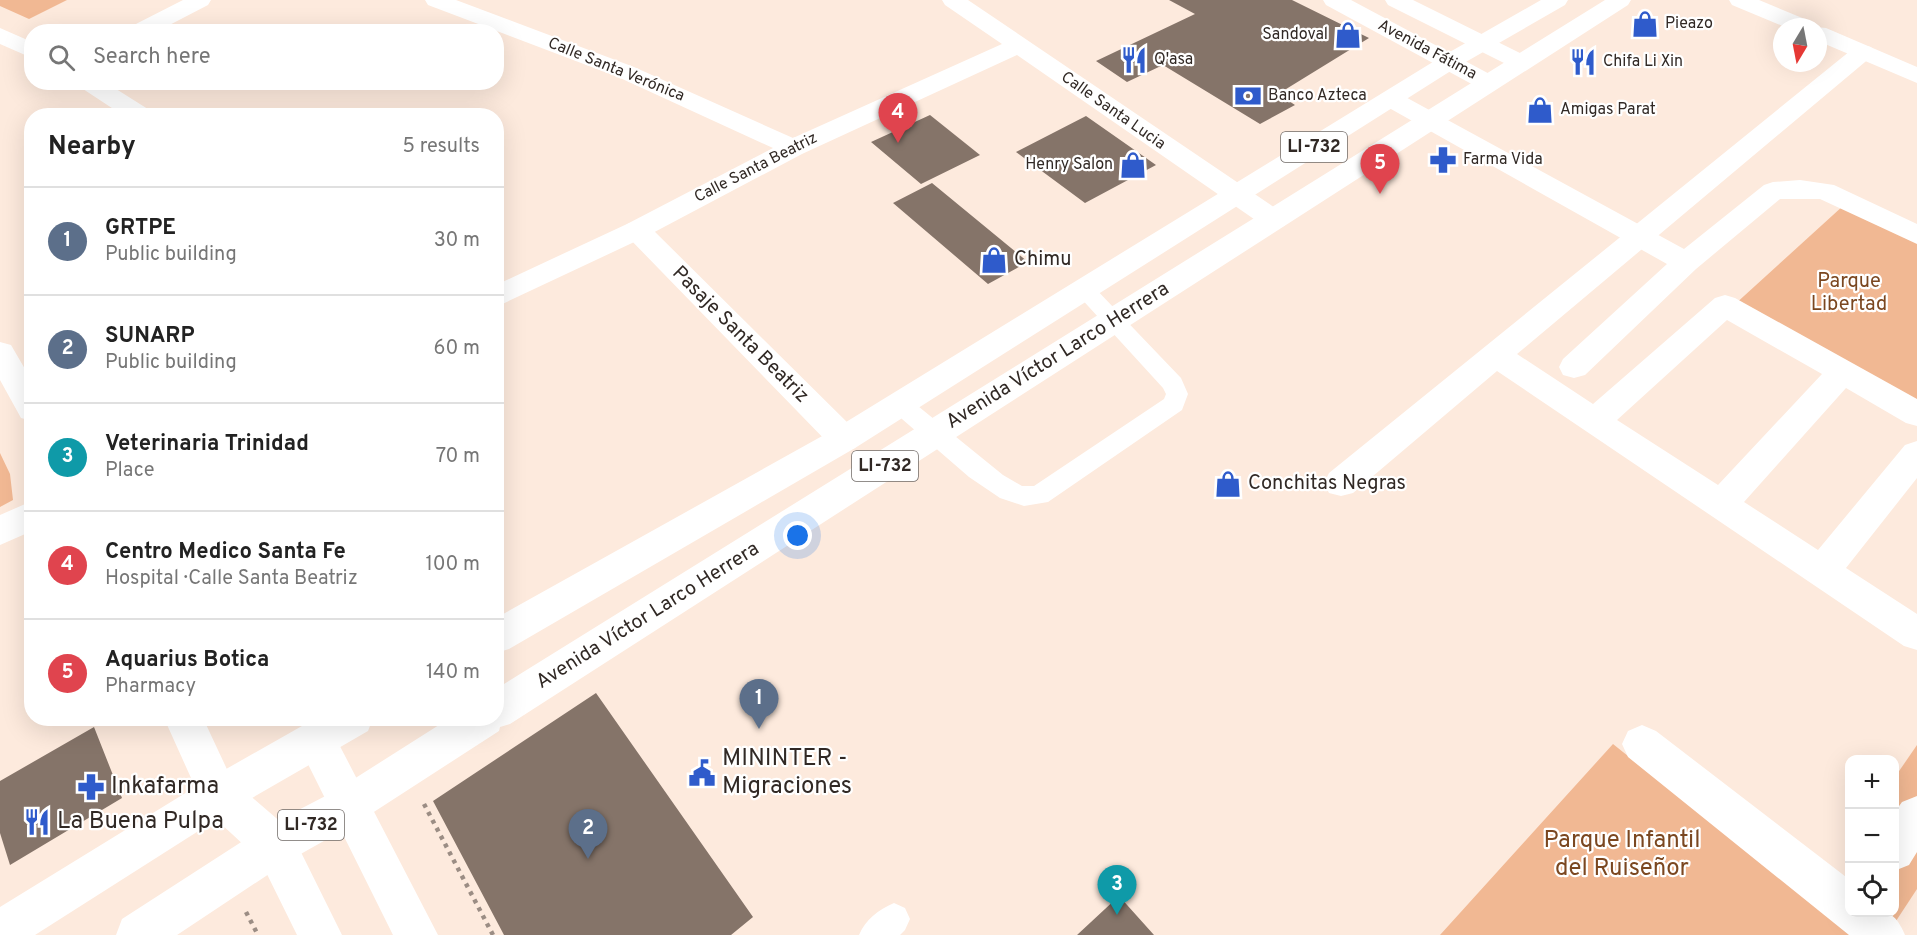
<!DOCTYPE html>
<html lang="en">
<head>
<meta charset="utf-8">
<style>
	:root { --surface:#fff; --page:#f6f6f6; --text:#222; --muted:#767676; --line:#e0e0e0; --accent:#7c3aed }
	body { margin:0; font-family:Overpass,sans-serif; background:var(--page); color:var(--text) }
	.controls { position:absolute; right:18px; bottom:18px; display:grid; overflow:hidden; border-radius:12px; box-shadow:0 6px 24px #0002 }
	.controls button { width:54px; height:54px; display:grid; place-items:center; padding:0; border:0; border-bottom:2px solid var(--line); background:var(--surface); color:var(--text); font:30px sans-serif }
	.compass { position:absolute; left:1773px; top:18px; width:54px; height:54px; border-radius:50%; background:var(--surface); box-shadow:0 6px 24px #0002; rotate:190deg }
	.you { position:absolute; left:798px; top:536px; width:21px; height:21px; margin:-15px; border:4px solid #fff; border-radius:50%; background:#1a73e8; box-shadow:0 0 0 9px #1a73e833 }
	.badge { display:grid; place-items:center; width:39px; height:39px; border-radius:50%; background:var(--accent); color:#fff; font-size:20px; font-weight:700 }
	.pin { position:absolute; translate:-50% -50px; filter:drop-shadow(0 2px 3px #0008) }
	.pin::after { content:''; position:absolute; top:32px; width:21px; height:18px; background:inherit; clip-path:polygon(0 0,100% 0,50% 100%) }
	.list { margin:0; padding:0; list-style:none }
	h2 { display:flex; justify-content:space-between; align-items:center; height:78px; margin:0; padding:0 24px; font-size:26px }
	h2 small { font-size:20px; font-weight:400; color:var(--muted) }
	.list li { display:grid; grid-template-columns:39px 1fr auto; gap:18px; align-items:center; box-sizing:border-box; height:108px; padding:0 24px; border-top:2px solid var(--line) }
	.list b { display:block; font-size:22px; white-space:nowrap }
	.list p { margin:0; font-size:20px; white-space:nowrap; color:var(--muted) }
	.list em { font-size:20px; font-style:normal; color:var(--muted) }
	.icon { flex:none; width:33px; height:33px; fill:none; stroke:currentColor; stroke-width:2; stroke-linecap:round; stroke-linejoin:round }
	.map { position:relative; flex:none; width:1917px; height:935px; overflow:hidden }
	.search { position:absolute; background:var(--surface); box-shadow:0 6px 24px #0002; left:24px; top:24px; width:480px; height:66px; display:flex; align-items:center; gap:15px; box-sizing:border-box; padding:0 21px; border-radius:24px; color:var(--muted); font-size:22px }
	.panel { position:absolute; background:var(--surface); box-shadow:0 6px 24px #0002; left:24px; top:108px; width:480px; height:618px; border-radius:24px }
	.map>svg:first-child { display:block }
	.green { fill:#f1b893 }
	.building { fill:#857469 }
	.lines { fill:none; stroke-linecap:round; stroke-linejoin:round }
	.path { stroke:#9b8d84; stroke-width:4.5; stroke-dasharray:4 5; stroke-linecap:butt }
	.service { fill:#fff; fill-rule:evenodd }
	.pedestrian { fill:#fff; fill-rule:evenodd }
	.minor { fill:#fff; fill-rule:evenodd }
	.tertiary { fill:#fff; fill-rule:evenodd }
	.secondary { fill:#fff; fill-rule:evenodd }
	.primary { fill:#fff; fill-rule:evenodd }
	.labels { text-anchor:middle; dominant-baseline:central; stroke-width:4.5; stroke-linejoin:round; paint-order:stroke }
	.far-poi-label { font-size:16px; fill:#312925; stroke:#fff; text-anchor:start }
	.far-street-label { font-size:16px; fill:#312925; stroke:#fff }
	.shield { fill:#fff; stroke:#6f6966; stroke-width:1.5 }
	.shield-label { font-size:18px; font-weight:bold; fill:#312925 }
	.poi-label { font-size:20px; fill:#312925; stroke:#fff; text-anchor:start }
	.park-label { font-size:20px; fill:#7b4720; stroke:#fff }
	.street-label { font-size:20px; fill:#312925; stroke:#fff }
	.near-poi-label { font-size:24px; fill:#312925; stroke:#fff; text-anchor:start }
	.near-park-label { font-size:24px; fill:#7b4720; stroke:#fff }
</style>
</head>
<body>
<div class="map">
<svg width="1917" height="935" viewBox="0 0 1917 935">
	<rect width="100%" height="100%" fill="#fdeadd"/>
	<path class="green" d="M 0,0 L 67,0 L 29,19 L 0,6 Z
		M 1844,205 L 1917,241 L 1917,412 L 1733,306 Z
		M 0,453 L 10,474 L 13,500 L 0,507 Z
		M 1613,744 L 1851,935 L 1440,935 Z
		M 1917,745 L 1917,889 L 1896,921 L 1885,913 L 1894,912 L 1895,777 Z"/>
	<path class="building" d="M 1169,0 L 1292,0 L 1369,38 L 1278,94 L 1295,105 L 1260,124 L 1163,65 L 1127,82 L 1096,61 L 1195,14 Z
		M 930,115 L 980,155 L 921,184 L 871,142 Z
		M 1086,116 L 1156,165 L 1085,203 L 1016,152 Z
		M 932,183 L 1028,262 L 988,284 L 893,203 Z
		M 596,693 L 753,917 L 731,935 L 504,935 L 433,801 Z
		M 94,727 L 122,798 L 10,865 L 0,833 L 0,781 Z
		M 1119,896 L 1154,935 L 1077,935 Z"/>
	<g class="lines">
		<path class="path" d="M 424,804 L 493,935
			M 246,912 L 258,935"/>
		<path class="service" d="M 1085,283 L 1092,285 L 1181,378 L 1188,394 L 1182,410 L 1048,502 L 1024,506 L 1000,498 L 969,477 L 902,419 L 889,404 L 892,398 L 900,395 L 908,398 L 1003,475 L 1022,486 L 1034,486 L 1164,399 L 1166,394 L 1163,388 L 1078,295 L 1075,290 L 1078,285 Z
			M 894,903 L 905,908 L 910,919 L 905,930 L 900,935 L 859,935 C 866,919 878,910 894,903 Z"/>
		<path class="pedestrian" d="M 1863,45 L 1871,47 L 1875,52 L 1871,57 L 1517,354 L 1593,404 L 1715,298 L 1725,295 L 1735,298 L 1917,399 L 1917,426 L 1906,423 L 1846,388 L 1744,502 L 1818,550 L 1905,445 L 1917,441 L 1917,478 L 1846,568 L 1917,614 L 1917,650 L 1904,646 L 1497,371 L 1353,493 L 1341,496 L 1329,493 L 1324,483 L 1329,473 L 1855,47 ZM 1727,320 L 1822,374 L 1718,485 L 1617,420 Z
			M 637,221 L 647,224 L 855,430 L 860,439 L 855,448 L 844,452 L 833,448 L 627,236 L 623,230 L 627,224 Z
			M 1917,796 L 1917,852 L 1909,865 L 1894,871 L 1894,813 L 1902,802 Z"/>
		<path class="minor" d="M 183,0 L 211,0 L 208,5 L 156,32 L 127,32 L 130,27 Z
			M 425,0 L 456,0 L 634,67 L 793,138 L 1002,44 L 945,5 L 942,0 L 968,0 L 1284,214 L 1288,220 L 1284,226 L 1274,229 L 1264,226 L 1017,55 L 802,154 L 647,236 L 496,307 L 496,285 L 627,224 L 773,148 L 618,77 L 428,5 Z
			M 1729,0 L 1759,0 L 1812,22 L 1815,27 L 1826,28 L 1917,67 L 1917,83 L 1818,41 L 1818,27 L 1785,27 L 1732,5 Z
			M 0,28 L 32,42 L 32,58 L 0,44 Z
			M 76,82 L 105,82 L 151,111 L 154,116 L 124,116 L 80,87 Z
			M 1391,92 L 1400,94 L 1684,249 L 1764,185 L 1773,182 L 1800,180 L 1834,185 L 1917,224 L 1917,244 L 1820,199 L 1780,199 L 1696,269 L 1585,375 L 1574,378 L 1563,375 L 1559,367 L 1563,359 L 1667,264 L 1382,104 L 1379,99 L 1382,94 Z
			M 0,342 L 11,345 L 32,381 L 32,421 L 21,418 L 0,380 Z
			M 32,501 L 32,531 L 0,545 L 0,515 Z
			M 164,718 L 203,718 L 239,795 L 233,809 L 219,815 L 205,809 Z
			M 1642,725 L 1656,731 L 1850,880 L 1850,912 C 1879,912 1892,904 1905,935 L 1849,935 L 1628,757 L 1622,744 L 1628,731 Z"/>
		<path class="tertiary" d="M 316,721 L 330,727 L 438,935 L 393,935 L 296,740 L 302,727 Z
			M 219,775 L 233,781 L 290,830 L 342,935 L 297,935 L 260,860 L 205,809 L 199,795 L 205,781 Z"/>
		<path class="secondary" d="M 1323,0 L 1351,0 L 1497,78 L 1500,83 L 1497,88 L 1488,90 L 1479,88 L 1326,5 Z
			M 1385,0 L 1413,0 L 1528,57 L 1532,62 L 1528,67 L 1520,69 L 1512,67 L 1388,5 Z"/>
		<path class="primary" d="M 1541,0 L 1568,0 L 1565,5 L 1457,67 L 855,448 L 509,649 L 496,653 L 496,618 L 833,430 L 1441,57 Z
			M 1605,0 L 1631,0 L 1628,5 L 510,724 L 500,727 L 499,731 L 363,819 L 290,860 L 177,935 L 116,935 L 122,919 L 260,830 L 335,791 L 450,718 L 496,718 L 496,689 Z
			M 316,718 L 373,718 L 368,731 L 233,809 L 35,935 L 0,935 L 0,907 L 205,781 Z"/>
	</g>
	<defs>
		<symbol id="shop-bare" viewBox="-9 -9 18 18"><path d="M-5-2.5h2.3a2.7 3.5 0 0 1 5.4 0H5L5.5 6h-11ZM-1.5-2.5h3a1.5 2.3 0 0 0-3 0Z" fill="#2f5bcb" stroke="#fff" stroke-width="2.5" paint-order="stroke"/></symbol>
		<symbol id="restaurant-bare" viewBox="-9 -9 18 18"><path d="M-5-6h1v4h1v-4h1v4h1v-4h1v5L-1.5 .5V6h-2V.5L-5-1ZM5-6V6H3V1.5H1.5Q1.5-4 5-6Z" fill="#2f5bcb" stroke="#fff" stroke-width="2.5" paint-order="stroke"/></symbol>
		<symbol id="bank-bare" viewBox="-9 -9 18 18"><path d="M-6-4H6V4H-6ZM0-2.3a2.3 2.3 0 1 0 0 4.6a2.3 2.3 0 1 0 0-4.6Z" fill="#2f5bcb" stroke="#fff" stroke-width="2.5" paint-order="stroke"/></symbol>
		<symbol id="pharmacy-bare" viewBox="-9 -9 18 18"><path d="M-2-6h4v4h4v4h-4v4h-4v-4h-4v-4h4Z" fill="#2f5bcb" stroke="#fff" stroke-width="2.5" paint-order="stroke"/></symbol>
		<symbol id="civic-bare" viewBox="-9 -9 18 18"><path d="M-.6-6.5H3V-4.5H.6V-3L4-1V1h2V6H-6V1h2V-1L-.6-3ZM-1.2 2.5V6h2.4V2.5Z" fill="#2f5bcb" stroke="#fff" stroke-width="2.5" paint-order="stroke"/></symbol>
	</defs>
	<g fill-rule="evenodd">
		<use href="#shop-bare" x="1626" y="5" width="38" height="38"/>
		<use href="#shop-bare" x="1329" y="16" width="38" height="38"/>
		<use href="#restaurant-bare" x="1115" y="41" width="38" height="38"/>
		<use href="#restaurant-bare" x="1564" y="43" width="38" height="38"/>
		<use href="#bank-bare" x="1229" y="77" width="38" height="38"/>
		<use href="#shop-bare" x="1521" y="91" width="38" height="38"/>
		<use href="#pharmacy-bare" x="1424" y="141" width="38" height="38"/>
		<use href="#shop-bare" x="1114" y="146" width="38" height="38"/>
		<use href="#shop-bare" x="975" y="241" width="38" height="38"/>
		<use href="#shop-bare" x="1209" y="465" width="38" height="38"/>
		<use href="#civic-bare" x="683" y="754" width="38" height="38"/>
		<use href="#pharmacy-bare" x="72" y="768" width="38" height="38"/>
		<use href="#restaurant-bare" x="18" y="803" width="38" height="38"/>
	</g>
	<g class="labels">
		<g class="far-poi-label">
			<text x="1665" y="24">Pieazo</text>
			<text x="1328" y="35" text-anchor="end">Sandoval</text>
			<text x="1154" y="60">Q'asa</text>
			<text x="1603" y="62">Chifa Li Xin</text>
			<text x="1268" y="96">Banco Azteca</text>
			<text x="1560" y="110">Amigas Parat</text>
			<text x="1463" y="160">Farma Vida</text>
			<text x="1113" y="165" text-anchor="end">Henry Salon</text>
		</g>
		<g class="far-street-label">
			<text transform="translate(1427 50) rotate(28)">Avenida Fátima</text>
			<text transform="translate(616 70) rotate(22)">Calle Santa Verónica</text>
			<text transform="translate(1113 111) rotate(35)">Calle Santa Lucia</text>
			<text transform="translate(756 168) rotate(-27)">Calle Santa Beatriz</text>
		</g>
		<g class="shield">
			<rect x="1281" y="132" width="66" height="30" rx="4.5"/>
			<rect x="852" y="451" width="66" height="30" rx="4.5"/>
			<rect x="278" y="810" width="66" height="30" rx="4.5"/>
		</g>
		<g class="shield-label">
			<text x="1314" y="147">LI-732</text>
			<text x="885" y="466">LI-732</text>
			<text x="311" y="825">LI-732</text>
		</g>
		<g class="poi-label">
			<text x="1014" y="260">Chimu</text>
			<text x="1248" y="484">Conchitas Negras</text>
		</g>
		<g class="park-label">
			<text x="1849" y="282">Parque<tspan x="1849" dy="23">Libertad</tspan></text>
		</g>
		<g class="street-label">
			<text transform="translate(740 335) rotate(45)">Pasaje Santa Beatriz</text>
			<text transform="translate(1058 356) rotate(-32)">Avenida Víctor Larco Herrera</text>
			<text transform="translate(648 616) rotate(-32)">Avenida Víctor Larco Herrera</text>
		</g>
		<g class="near-poi-label">
			<text x="722" y="759">MININTER -<tspan x="722" dy="28">Migraciones</tspan></text>
			<text x="111" y="787">Inkafarma</text>
			<text x="57" y="822">La Buena Pulpa</text>
		</g>
		<g class="near-park-label">
			<text x="1622" y="841">Parque Infantil<tspan x="1622" dy="28">del Ruiseñor</tspan></text>
		</g>
	</g>
</svg>
<div class="controls">
<button>+</button>
<button>−</button>
<button><svg class="icon" aria-label="locate" viewBox="0 0 24 24"><circle cx="12" cy="12" r="6"/><path d="M12 2v4M12 18v4M2 12h4M18 12h4"/></svg></button>
</div>
<svg class="compass" viewBox="-18 -18 36 36"><path d="M0-13l5 13h-10z" fill="#e53935"/><path d="M0 13l5-13h-10z" fill="#767676"/></svg>
<div class="you"></div>
<div class="pin badge" style="left:759px;top:729px;background:#5c6f8a">1</div>
<div class="pin badge" style="left:588px;top:859px;background:#5c6f8a">2</div>
<div class="pin badge" style="left:1117px;top:915px;background:#0f9aa8">3</div>
<div class="pin badge" style="left:898px;top:143px;background:#e0444e">4</div>
<div class="pin badge" style="left:1380px;top:194px;background:#e0444e">5</div>
<div class="search"><svg class="icon" aria-label="search" viewBox="0 0 24 24"><circle cx="10" cy="10" r="6"/><path d="M15 15l6 6"/></svg>Search here</div>
<section class="panel">
<h2>Nearby<small>5 results</small></h2>
<ul class="list">
<li><span class="badge" style="background:#5c6f8a">1</span><div><b>GRTPE</b><p>Public building</p></div><em>30 m</em></li>
<li><span class="badge" style="background:#5c6f8a">2</span><div><b>SUNARP</b><p>Public building</p></div><em>60 m</em></li>
<li><span class="badge" style="background:#0f9aa8">3</span><div><b>Veterinaria Trinidad</b><p>Place</p></div><em>70 m</em></li>
<li><span class="badge" style="background:#e0444e">4</span><div><b>Centro Medico Santa Fe</b><p>Hospital · Calle Santa Beatriz</p></div><em>100 m</em></li>
<li><span class="badge" style="background:#e0444e">5</span><div><b>Aquarius Botica</b><p>Pharmacy</p></div><em>140 m</em></li>
</ul>
</section>
</div>
</body>
</html>
